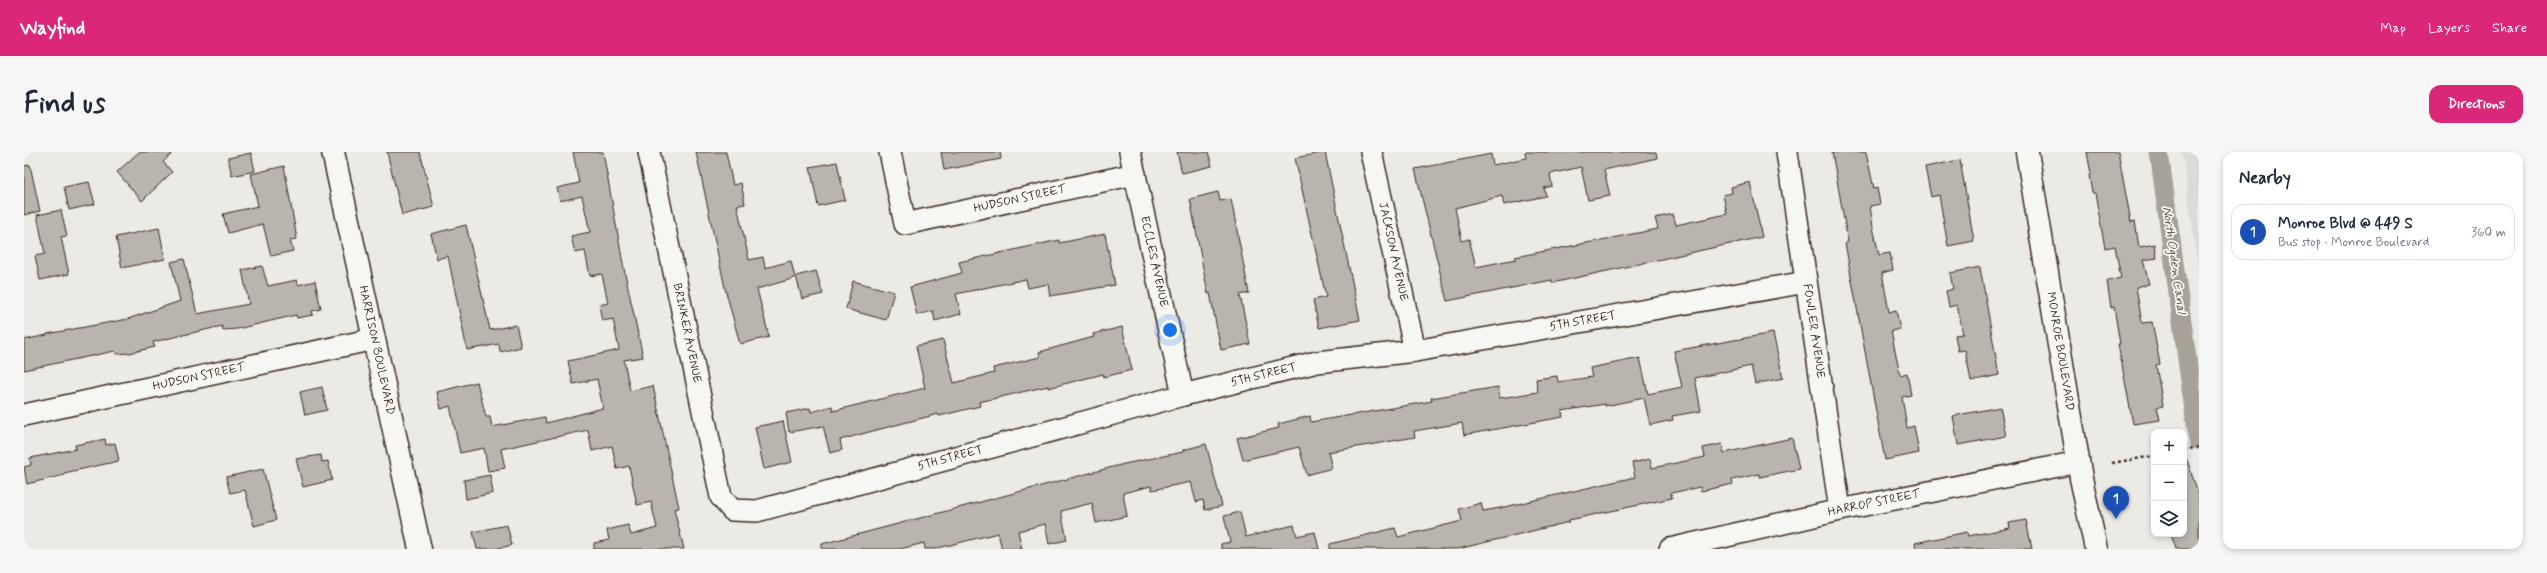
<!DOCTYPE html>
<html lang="en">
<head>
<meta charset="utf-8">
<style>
	:root { --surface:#fff; --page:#f6f6f7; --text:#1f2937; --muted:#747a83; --line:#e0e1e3; --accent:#db2777 }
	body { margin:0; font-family:Mynerve,sans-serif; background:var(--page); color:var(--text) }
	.controls { position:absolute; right:12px; bottom:12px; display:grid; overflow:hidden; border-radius:8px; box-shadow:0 2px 6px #0003 }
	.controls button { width:36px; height:36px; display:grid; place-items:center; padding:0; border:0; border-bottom:1px solid var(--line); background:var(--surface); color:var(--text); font:20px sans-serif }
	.you { position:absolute; left:1146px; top:178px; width:14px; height:14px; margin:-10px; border:3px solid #fff; border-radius:50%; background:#1a73e8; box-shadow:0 0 0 6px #1a73e833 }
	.badge { display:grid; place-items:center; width:26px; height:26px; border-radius:50%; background:var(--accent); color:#fff; font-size:13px; font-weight:700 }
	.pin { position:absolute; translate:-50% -33px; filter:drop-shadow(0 1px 2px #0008) }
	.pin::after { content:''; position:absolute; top:21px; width:14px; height:12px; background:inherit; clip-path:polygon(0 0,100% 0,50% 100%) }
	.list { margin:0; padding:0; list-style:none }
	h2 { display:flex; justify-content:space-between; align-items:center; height:52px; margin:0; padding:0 16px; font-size:17px }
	h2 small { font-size:13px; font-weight:400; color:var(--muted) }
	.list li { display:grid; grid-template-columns:26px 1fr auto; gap:12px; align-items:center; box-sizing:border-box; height:56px; margin:0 8px 8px; padding:0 8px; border:1px solid var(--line); border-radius:12px }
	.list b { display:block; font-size:15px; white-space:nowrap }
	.list p { margin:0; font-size:13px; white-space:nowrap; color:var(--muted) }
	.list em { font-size:13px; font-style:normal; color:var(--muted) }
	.icon { flex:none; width:22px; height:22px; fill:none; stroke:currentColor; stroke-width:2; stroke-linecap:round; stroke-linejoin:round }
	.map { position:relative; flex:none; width:2175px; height:397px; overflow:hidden; border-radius:12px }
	header { display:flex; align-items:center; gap:24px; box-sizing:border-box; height:56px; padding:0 20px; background:var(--accent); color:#fff }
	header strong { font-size:19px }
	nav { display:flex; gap:22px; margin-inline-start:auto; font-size:14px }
	.intro { display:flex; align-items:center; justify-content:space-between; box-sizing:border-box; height:96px; padding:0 24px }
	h1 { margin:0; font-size:28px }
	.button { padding:10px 18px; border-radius:12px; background:var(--accent); color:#fff; font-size:14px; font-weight:700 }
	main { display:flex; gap:24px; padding:0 24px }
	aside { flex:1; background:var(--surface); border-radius:12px; box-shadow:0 2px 6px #0003 }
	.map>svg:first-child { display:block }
	.built { fill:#dcdad4 }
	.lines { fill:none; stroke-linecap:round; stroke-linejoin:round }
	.canal { stroke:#a8a198; stroke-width:19 }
	.building { fill:#bab4ae; stroke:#3b2a1e }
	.minor-casing { stroke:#3b2a1e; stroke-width:24 }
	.secondary-casing { stroke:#3b2a1e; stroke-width:25 }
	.path { stroke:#3b2a1e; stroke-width:2.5; stroke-dasharray:3 3; stroke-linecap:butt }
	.minor { stroke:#f6f6f2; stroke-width:21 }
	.secondary { stroke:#f6f6f2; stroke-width:22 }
	.labels { text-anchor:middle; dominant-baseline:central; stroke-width:3.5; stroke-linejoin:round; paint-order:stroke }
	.street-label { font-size:12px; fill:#3b2a1e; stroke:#f6f6f2 }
	.water-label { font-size:13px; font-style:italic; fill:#615449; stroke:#f6f6f2 }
</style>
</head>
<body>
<header>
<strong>Wayfind</strong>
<nav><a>Map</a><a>Layers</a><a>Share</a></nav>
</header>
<div class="intro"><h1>Find us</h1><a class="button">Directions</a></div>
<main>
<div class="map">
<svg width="2175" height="397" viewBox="0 0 2175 397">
	<rect width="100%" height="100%" fill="#ebeae5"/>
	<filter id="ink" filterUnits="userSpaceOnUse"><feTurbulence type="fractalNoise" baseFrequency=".025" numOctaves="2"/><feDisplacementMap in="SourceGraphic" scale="8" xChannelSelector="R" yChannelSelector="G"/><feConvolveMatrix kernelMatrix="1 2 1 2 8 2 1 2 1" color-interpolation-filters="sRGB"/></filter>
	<g filter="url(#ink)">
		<path class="built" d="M 2158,0 L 2175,0 L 2175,123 Z"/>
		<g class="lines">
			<path class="canal" d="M 2135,0 L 2174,288"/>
		</g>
		<path class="building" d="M 115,0 L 150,0 L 139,10 L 148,20 L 118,49 L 93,20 Z
			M 363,0 L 396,0 L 410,55 L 378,63 Z
			M 549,0 L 579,0 L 600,117 L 619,205 L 600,208 L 606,239 L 629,234 L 655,356 L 650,357 L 660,397 L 570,397 L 570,391 L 585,388 L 583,378 L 604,373 L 607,383 L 633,376 L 627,350 L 613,353 L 605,314 L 593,317 L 588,294 L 568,299 L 564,278 L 477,297 L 481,316 L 464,319 L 460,296 L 436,301 L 426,254 L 417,257 L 413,240 L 453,230 L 462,265 L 466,265 L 468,275 L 521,265 L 522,271 L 579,256 L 573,227 L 549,232 L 544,209 L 595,198 L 589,167 L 578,169 L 575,153 L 584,151 L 578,122 L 566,124 L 561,99 L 551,101 L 547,84 L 566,80 L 558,44 L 536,49 L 533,36 L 555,31 Z
			M 672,0 L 702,0 L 709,33 L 717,31 L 721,52 L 713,53 L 725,108 L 739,105 L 741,116 L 767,109 L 771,126 L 733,137 L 745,185 L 716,192 L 701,136 Z
			M 917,0 L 976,0 L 977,7 L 920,18 Z
			M 1153,0 L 1184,0 L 1188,14 L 1158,21 Z
			M 1301,0 L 1336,168 L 1295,176 L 1289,148 L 1302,145 L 1271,6 Z
			M 1501,0 L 1632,0 L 1633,6 L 1580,18 L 1586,44 L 1564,48 L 1557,15 L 1526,22 L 1528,34 L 1520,36 L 1522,44 L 1480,53 L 1478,44 L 1431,56 L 1438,89 L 1445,87 L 1452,115 L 1492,107 L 1491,105 L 1634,77 L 1631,66 L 1649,62 L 1652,73 L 1703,62 L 1699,43 L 1708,41 L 1707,35 L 1726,30 L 1738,85 L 1528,131 L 1528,128 L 1423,149 L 1391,17 L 1467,2 L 1469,13 L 1502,6 Z
			M 1808,0 L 1842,0 L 1850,37 L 1853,36 L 1856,52 L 1846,54 L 1849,75 L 1855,103 L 1866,101 L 1869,118 L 1858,121 L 1865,160 L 1872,158 L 1876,177 L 1867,179 L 1876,223 L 1883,221 L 1887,243 L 1878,245 L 1883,276 L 1890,274 L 1895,301 L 1861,308 L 1821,91 L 1824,90 Z
			M 2063,0 L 2094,0 L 2107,70 L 2111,69 L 2115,95 L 2131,92 L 2133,106 L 2119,108 L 2125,132 L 2112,135 L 2118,171 L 2128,170 L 2136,212 L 2132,213 L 2139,254 L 2133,255 L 2136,268 L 2109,272 L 2094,192 L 2096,192 L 2090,155 L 2087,156 L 2083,129 L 2097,126 L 2091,94 L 2081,96 L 2071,41 L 2068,41 L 2065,23 L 2067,22 Z
			M 227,1 L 231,19 L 208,24 L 204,6 Z
			M 1936,8 L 1950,89 L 1924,94 L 1915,43 L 1907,45 L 1901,15 Z
			M 813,10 L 821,48 L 794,54 L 786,15 Z
			M 6,13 L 16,59 L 0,63 L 0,14 Z
			M 260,14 L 273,87 L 266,88 L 269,99 L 247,104 L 239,72 L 204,81 L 199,62 L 234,54 L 227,22 Z
			M 65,30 L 71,52 L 45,58 L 40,35 Z
			M 1194,40 L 1196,49 L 1207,47 L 1225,141 L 1216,143 L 1226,192 L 1197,198 L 1186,141 L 1184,142 L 1166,47 Z
			M 37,58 L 43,84 L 37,85 L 45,122 L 16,128 L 11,104 L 21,102 L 13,63 Z
			M 442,73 L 466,178 L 492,173 L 497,195 L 476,200 L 475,192 L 443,198 L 424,104 L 413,107 L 407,82 Z
			M 135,76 L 141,107 L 98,116 L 92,85 Z
			M 1081,82 L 1091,133 L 1026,144 L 1024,132 L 1004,136 L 1002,127 L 932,142 L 937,162 L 911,169 L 909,159 L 893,163 L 886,135 L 938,121 L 935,110 L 1035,88 L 1035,91 Z
			M 160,107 L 173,162 L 225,152 L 218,118 L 238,114 L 244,134 L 273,128 L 274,133 L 291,129 L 297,157 L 288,159 L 289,163 L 273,166 L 272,163 L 213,177 L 199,178 L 198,174 L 129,190 L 131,195 L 105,201 L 92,202 L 91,199 L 0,218 L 0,188 L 23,183 L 23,182 L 104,167 L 156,149 L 147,110 Z
			M 1956,115 L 1975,223 L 1947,229 L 1941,198 L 1934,199 L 1931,183 L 1939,182 L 1933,153 L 1925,155 L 1922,139 L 1929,137 L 1926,121 Z
			M 792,119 L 799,142 L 778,147 L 772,124 Z
			M 829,129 L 870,140 L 862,168 L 822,157 Z
			M 1098,175 L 1108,218 L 1080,225 L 1079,222 L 1024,236 L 1024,234 L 955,250 L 956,254 L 915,264 L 914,262 L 845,280 L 816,288 L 818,298 L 806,301 L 799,274 L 765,280 L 762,261 L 786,256 L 787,260 L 808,254 L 809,259 L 901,236 L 892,194 L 919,188 L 930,231 L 970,221 L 969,216 L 1016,205 L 1015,200 L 1070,185 L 1069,182 Z
			M 1749,181 L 1759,226 L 1731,232 L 1727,214 L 1671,226 L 1677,259 L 1648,264 L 1649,268 L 1626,273 L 1620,246 L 1581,254 L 1581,252 L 1538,259 L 1539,265 L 1440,283 L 1438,271 L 1390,279 L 1391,285 L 1304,300 L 1308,316 L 1283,323 L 1275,295 L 1219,308 L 1213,286 L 1255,276 L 1254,272 L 1286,264 L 1287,270 L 1408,249 L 1407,246 L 1474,235 L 1476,246 L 1514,240 L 1512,227 L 1533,224 L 1534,230 L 1568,225 L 1566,216 L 1616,206 L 1624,242 L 1658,235 L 1650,199 Z
			M 298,235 L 303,258 L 281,263 L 276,240 Z
			M 1976,255 L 1982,284 L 1934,293 L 1929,264 Z
			M 759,269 L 768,310 L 740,317 L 731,275 Z
			M 1768,286 L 1775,317 L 1736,325 L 1735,322 L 1708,328 L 1709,332 L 1677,339 L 1676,335 L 1647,341 L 1648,346 L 1545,368 L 1545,370 L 1434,397 L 1306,397 L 1306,392 L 1371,376 L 1374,385 L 1438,369 L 1435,357 L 1457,351 L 1459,359 L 1476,356 L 1611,325 L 1608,311 L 1626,307 L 1628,316 L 1681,305 L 1679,296 L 1698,292 L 1700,301 Z
			M 81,287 L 82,293 L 91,291 L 95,309 L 40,321 L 40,323 L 3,332 L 0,315 L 7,313 L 6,306 L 52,297 L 51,293 Z
			M 1182,292 L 1198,354 L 1181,358 L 1179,348 L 1172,350 L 1167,330 L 1128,338 L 1127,334 L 1099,341 L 1103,364 L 1072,371 L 1068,351 L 1037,359 L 1043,388 L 1025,392 L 1021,372 L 994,379 L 998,397 L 978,397 L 974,381 L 910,397 L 901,397 L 900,391 L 876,397 L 798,397 L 798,392 L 1100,312 L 1159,300 L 1159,298 Z
			M 297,303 L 298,310 L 304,309 L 308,328 L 279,335 L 272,307 Z
			M 2160,308 L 2163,308 L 2175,345 L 2175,397 L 2152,397 L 2147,382 L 2160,382 Z
			M 239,317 L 252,368 L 230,374 L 221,338 L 206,341 L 202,325 Z
			M 466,323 L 469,341 L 442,347 L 440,328 Z
			M 1216,360 L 1222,385 L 1270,373 L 1273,384 L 1291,380 L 1295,397 L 1197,397 L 1197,392 L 1206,390 L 1200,364 Z
			M 2002,368 L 2008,397 L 1892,397 L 1891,391 L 1943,380 L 1944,384 L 1986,376 L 1985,371 Z
			M 483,373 L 488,393 L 471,397 L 453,397 L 449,380 Z"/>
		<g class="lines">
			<defs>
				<g id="minor">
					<path id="s1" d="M 625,0 L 697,345 L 708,358 L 733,359 L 1159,243 L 1293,210 L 1391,199 L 1782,130"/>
					<path id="s2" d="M 866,0 L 881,72 L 1111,22"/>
					<path id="s3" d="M 1106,0 L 1159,243"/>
					<path id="s4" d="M 1347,0 L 1391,199"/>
					<path id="s5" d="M 1763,0 L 1816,358"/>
					<path id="s6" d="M 0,263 L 350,187"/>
					<path id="s7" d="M 1646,397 L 1816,358 L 2054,310"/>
				</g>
				<g id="secondary">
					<path id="s8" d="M 309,0 L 396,397"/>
					<path id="s9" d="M 2003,0 L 2057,326 L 2072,397"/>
				</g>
			</defs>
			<use href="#minor" class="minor-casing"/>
			<use href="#secondary" class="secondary-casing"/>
			<path class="path" d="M 2160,298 L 2175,295
				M 2088,311 L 2130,304"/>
			<use href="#minor" class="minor"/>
			<use href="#secondary" class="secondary"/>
		</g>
	</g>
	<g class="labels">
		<g class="street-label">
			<text stroke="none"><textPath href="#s2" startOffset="191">HUDSON STREET</textPath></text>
			<text stroke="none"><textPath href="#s4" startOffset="102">JACKSON AVENUE</textPath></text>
			<text stroke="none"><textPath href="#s3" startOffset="112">ECCLES AVENUE</textPath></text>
			<text stroke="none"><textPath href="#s1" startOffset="1243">5TH STREET</textPath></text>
			<text stroke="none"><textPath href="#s5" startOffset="181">FOWLER AVENUE</textPath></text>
			<text stroke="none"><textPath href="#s1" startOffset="185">BRINKER AVENUE</textPath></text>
			<text stroke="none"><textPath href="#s8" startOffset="203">HARRISON BOULEVARD</textPath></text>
			<text stroke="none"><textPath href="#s9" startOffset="202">MONROE BOULEVARD</textPath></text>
			<text stroke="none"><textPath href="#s1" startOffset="919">5TH STREET</textPath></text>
			<text stroke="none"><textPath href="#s6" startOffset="179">HUDSON STREET</textPath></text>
			<text stroke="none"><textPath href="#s1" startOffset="595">5TH STREET</textPath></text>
			<text stroke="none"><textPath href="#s7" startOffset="209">HARROP STREET</textPath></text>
		</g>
		<g class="water-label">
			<text transform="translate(2150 108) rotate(82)">North Ogden Canal</text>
		</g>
	</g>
</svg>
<div class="controls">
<button>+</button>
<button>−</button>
<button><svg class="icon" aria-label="layers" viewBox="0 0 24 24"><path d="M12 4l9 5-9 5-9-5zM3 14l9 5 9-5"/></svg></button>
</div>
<div class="you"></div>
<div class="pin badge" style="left:2092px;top:367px;background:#1a4fb4">1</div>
</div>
<aside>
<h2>Nearby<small></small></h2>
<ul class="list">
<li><span class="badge" style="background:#1a4fb4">1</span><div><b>Monroe Blvd @ 449 S</b><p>Bus stop · Monroe Boulevard</p></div><em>360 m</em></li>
</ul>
</aside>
</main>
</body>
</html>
